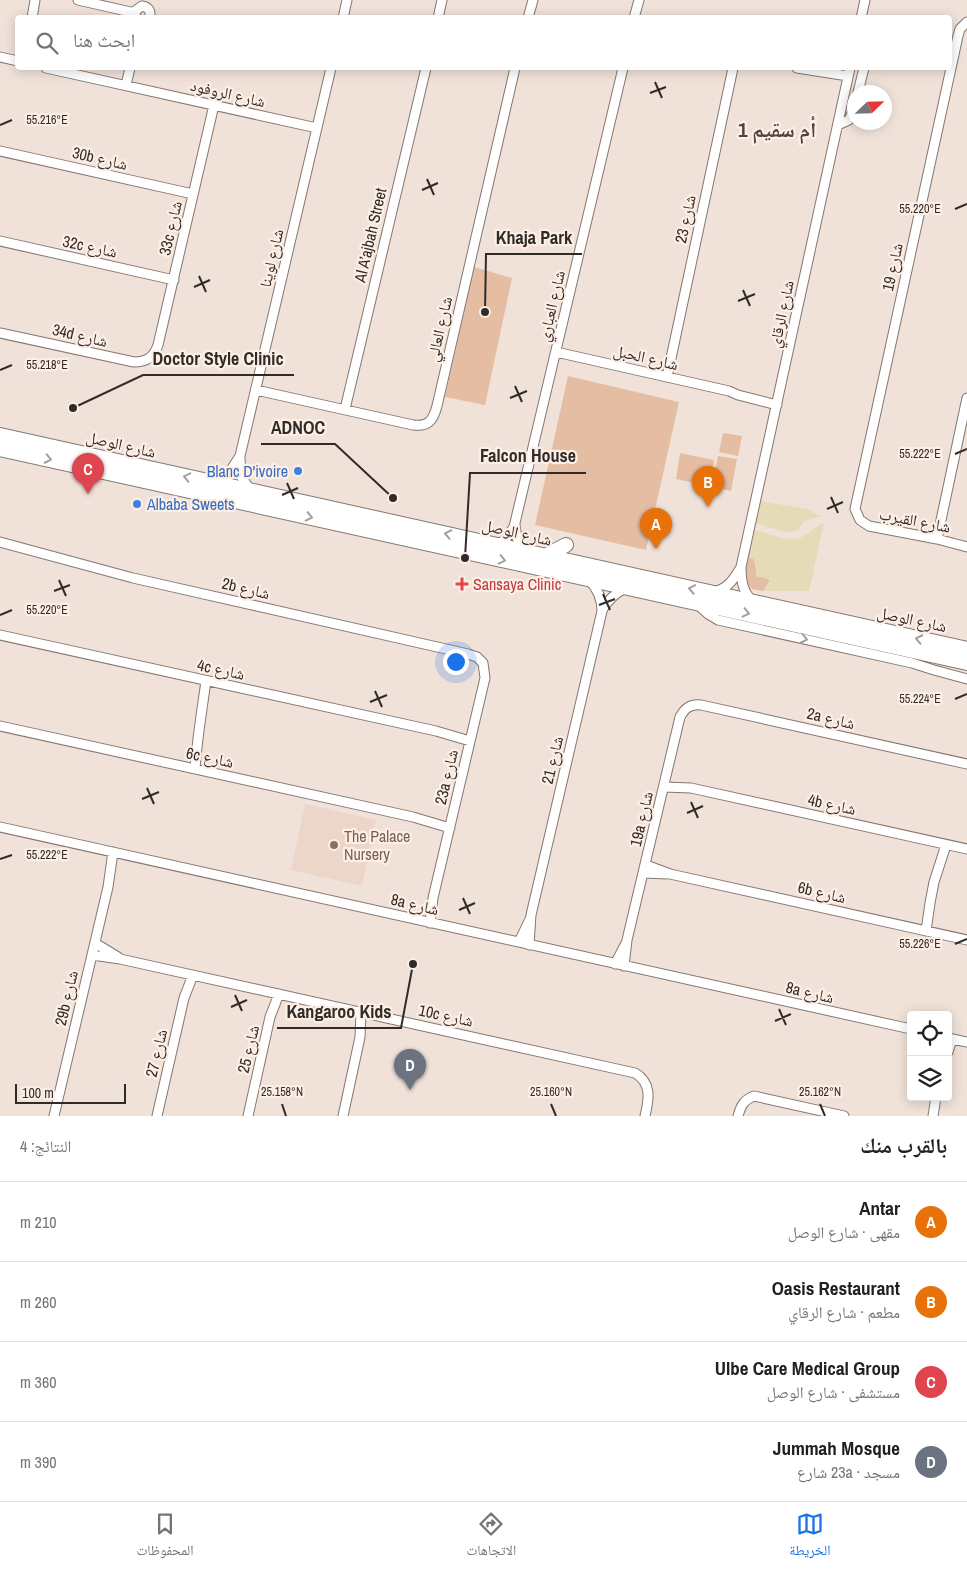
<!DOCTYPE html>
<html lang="ar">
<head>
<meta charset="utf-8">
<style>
	:root { --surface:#fff; --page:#f6f6f6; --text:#202124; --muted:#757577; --line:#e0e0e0; --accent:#1a73e8 }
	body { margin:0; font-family:"Archivo Narrow","Noto Naskh Arabic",sans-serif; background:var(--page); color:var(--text); direction:rtl }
	.controls { position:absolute; right:15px; bottom:15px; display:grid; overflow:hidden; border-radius:5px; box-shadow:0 2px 12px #0003 }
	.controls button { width:45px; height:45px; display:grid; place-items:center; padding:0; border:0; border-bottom:1px solid var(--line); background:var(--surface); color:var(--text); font:25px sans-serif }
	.compass { position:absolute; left:847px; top:85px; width:45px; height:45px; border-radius:50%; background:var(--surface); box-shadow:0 2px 12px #0003; rotate:67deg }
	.scale { position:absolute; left:15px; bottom:12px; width:111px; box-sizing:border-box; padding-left:5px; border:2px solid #302b28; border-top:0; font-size:14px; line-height:18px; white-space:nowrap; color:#302b28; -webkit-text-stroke:4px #feefe6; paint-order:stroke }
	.you { position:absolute; left:455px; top:661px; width:18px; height:18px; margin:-12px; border:4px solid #fff; border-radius:50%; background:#1a73e8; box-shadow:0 0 0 8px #1a73e833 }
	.badge { display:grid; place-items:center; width:32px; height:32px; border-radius:50%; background:var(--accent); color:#fff; font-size:16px; font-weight:700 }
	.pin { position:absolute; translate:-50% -41px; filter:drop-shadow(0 1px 2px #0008) }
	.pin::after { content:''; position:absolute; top:26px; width:18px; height:15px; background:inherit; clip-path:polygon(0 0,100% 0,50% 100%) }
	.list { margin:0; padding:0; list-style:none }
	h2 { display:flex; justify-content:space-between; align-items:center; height:65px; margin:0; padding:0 20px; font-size:21px }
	h2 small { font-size:16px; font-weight:400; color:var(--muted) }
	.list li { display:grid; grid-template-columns:32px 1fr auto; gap:15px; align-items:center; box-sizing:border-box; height:80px; padding:0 20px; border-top:1px solid var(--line) }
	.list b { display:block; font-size:19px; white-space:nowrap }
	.list p { margin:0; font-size:16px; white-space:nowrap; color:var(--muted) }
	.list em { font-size:16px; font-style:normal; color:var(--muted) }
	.icon { flex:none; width:28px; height:28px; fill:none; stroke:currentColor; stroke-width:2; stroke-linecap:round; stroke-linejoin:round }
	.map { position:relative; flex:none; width:967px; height:1116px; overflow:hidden; direction:ltr }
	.search { position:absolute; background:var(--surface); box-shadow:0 2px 12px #0003; left:15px; right:15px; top:15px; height:55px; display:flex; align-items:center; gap:12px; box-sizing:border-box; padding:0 18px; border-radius:5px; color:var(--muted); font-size:19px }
	.sheet { height:385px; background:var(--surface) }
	nav { display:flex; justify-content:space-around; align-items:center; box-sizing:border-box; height:70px; border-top:1px solid var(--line); background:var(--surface); font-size:14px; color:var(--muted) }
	nav a { display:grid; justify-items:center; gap:2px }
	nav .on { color:var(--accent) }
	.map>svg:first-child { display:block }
	.built { fill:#ebd6c9 }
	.green { fill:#e5bda3 }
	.sand { fill:#e5dcb7 }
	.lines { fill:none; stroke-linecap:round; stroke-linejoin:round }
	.street-casing { stroke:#83776f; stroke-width:11 }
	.primary-casing { stroke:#83776f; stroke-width:16 }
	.street { stroke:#fff; stroke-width:9 }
	.primary { stroke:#fff; stroke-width:14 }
	.oneway { stroke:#a2a09e }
	.ticks { fill:none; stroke:#302b28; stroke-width:2 }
	.shop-dot { fill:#3f7fe0; stroke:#feefe6; stroke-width:2 }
	.health-dot { fill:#e0444e; stroke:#feefe6; stroke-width:2 }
	.education-dot { fill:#8d6e63; stroke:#feefe6; stroke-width:2 }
	.labels { text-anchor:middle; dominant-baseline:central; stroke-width:4.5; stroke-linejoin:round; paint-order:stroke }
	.street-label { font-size:16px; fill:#302b28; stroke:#feefe6 }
	.shop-label { font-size:16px; fill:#366cbe; stroke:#feefe6; text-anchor:end }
	.health-label { font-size:16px; fill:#be3a42; stroke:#feefe6; text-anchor:start }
	.education-label { font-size:16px; fill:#785e54; stroke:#feefe6; text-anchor:start }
	.district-label { font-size:21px; font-weight:bold; fill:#51463f; stroke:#feefe6 }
	.ticks-label { font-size:12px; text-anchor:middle; fill:#302b28; stroke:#feefe6; stroke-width:4.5; stroke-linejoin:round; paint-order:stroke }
	.leader { fill:none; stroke:#302b28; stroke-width:2 }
	.callout-dot { fill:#302b28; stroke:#feefe6; stroke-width:2 }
	.callout-label { font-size:18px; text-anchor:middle; font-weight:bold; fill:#302b28; stroke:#feefe6; stroke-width:4.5; stroke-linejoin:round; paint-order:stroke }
</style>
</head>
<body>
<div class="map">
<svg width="967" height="1116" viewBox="0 0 967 1116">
	<rect width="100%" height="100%" fill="#f0e2d9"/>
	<path class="built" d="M 305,804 L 376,820 L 362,886 L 291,870 Z"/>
	<path class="green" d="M 474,267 L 512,278 L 485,405 L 445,397 Z
		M 568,376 L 679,402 L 646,550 L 535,525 Z
		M 723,433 L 742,436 L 738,456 L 719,452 Z
		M 680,453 L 714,460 L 709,486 L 676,479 Z
		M 718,456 L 737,459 L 731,491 L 712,487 Z
		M 749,558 L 754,559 L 756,570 L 756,576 L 767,578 L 770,581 L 763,591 L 752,589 L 745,582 L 744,561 Z"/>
	<path class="sand" d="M 760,501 L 811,510 L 813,513 L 822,516 L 805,521 C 802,524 800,528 798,530 C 788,536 765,526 755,523 Z
		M 824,523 L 809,591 L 763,591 L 770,583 L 769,579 L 756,576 L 756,570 L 754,559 L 749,558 L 744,561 L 752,530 C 769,532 787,544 804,536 C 811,532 816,526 824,523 Z"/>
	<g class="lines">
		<defs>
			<path id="street" d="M 78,0 L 135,13
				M 136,17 L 135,11 L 142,6 C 148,7 152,11 149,18
				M 32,18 L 35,0
				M 343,18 L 347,0
				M 438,18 L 442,0
				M 528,18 L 533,0
				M 634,18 L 639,0
				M 861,18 L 865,0
				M 967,22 L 960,29 L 958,36 L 855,509 L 860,520 L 869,526 L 937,539 L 967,547
				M 0,57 L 18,61
				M 46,68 L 317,128
				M 797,68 L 848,76
				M 126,85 L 130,68
				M 858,92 L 864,68
				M 838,125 L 849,120 L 854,109
				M 0,151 L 193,194
				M 0,241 L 174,280
				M 0,333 L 134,362 C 147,362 154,357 158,345 L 214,105
				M 556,352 L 729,391 L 738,395 L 777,405
				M 667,377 L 733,68
				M 256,390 L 413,425 C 428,427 433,421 437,406 L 515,68
				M 345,409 L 426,68
				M 240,458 L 241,476 L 250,490
				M 215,483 L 229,473 L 240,456 L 331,68
				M 515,525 L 517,538 L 525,552
				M 937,539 L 967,398
				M 0,542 L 133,578 L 468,654 L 477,657 L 483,663 L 485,678 L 433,898 L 430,923
				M 496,545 L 505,540 L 514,527 L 623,68
				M 713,592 C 728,589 734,579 741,567
				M 753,602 C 743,592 741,581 741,567 L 850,68
				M 698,605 L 708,614 L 718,620 L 912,663 L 934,670 L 967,679
				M 602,610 C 608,600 615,593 626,588
				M 0,635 L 436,731 L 470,741
				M 0,726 L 413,817 L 450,828
				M 195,769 C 197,739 202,710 206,681
				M 664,787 L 691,788 L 967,849
				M 0,827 L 911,1029
				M 646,865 L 670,874 L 967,940
				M 644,873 L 667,874
				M 926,931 L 930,903 L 934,882 L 946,845
				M 519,942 L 530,919
				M 95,943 L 118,957
				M 529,945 L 531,915 L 602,611 C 602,598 598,589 589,580
				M 92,955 L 120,959 L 635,1073 C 652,1083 649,1099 645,1116
				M 615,964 L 626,943
				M 624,966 L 627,940 L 680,717 C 685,708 690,704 701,705 L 967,764
				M 948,1038 L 967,1042
				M 948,1052 L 952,1039
				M 54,1116 L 108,887 L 113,852
				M 157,1116 L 184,998 L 193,975
				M 248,1116 L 270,1017 L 279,994
				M 343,1116 L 360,1037 L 361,1012
				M 738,1116 C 741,1105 744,1100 754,1096 L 844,1116
				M 933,1116 L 936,1097"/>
			<path id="primary" d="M 0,435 L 967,649
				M 0,449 L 967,663
				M 545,556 L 566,545"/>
		</defs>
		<use href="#street" class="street-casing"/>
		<use href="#primary" class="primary-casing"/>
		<use href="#street" class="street"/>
		<use href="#primary" class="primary"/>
	</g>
	<defs><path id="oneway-chevron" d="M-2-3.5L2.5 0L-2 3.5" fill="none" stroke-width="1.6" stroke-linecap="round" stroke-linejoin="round" transform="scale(1.25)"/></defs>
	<g class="oneway">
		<use href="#oneway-chevron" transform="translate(48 459) rotate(12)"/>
		<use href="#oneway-chevron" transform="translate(187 477) rotate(-167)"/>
		<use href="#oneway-chevron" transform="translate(309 517) rotate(13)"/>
		<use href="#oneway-chevron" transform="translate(448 534) rotate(-168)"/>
		<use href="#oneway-chevron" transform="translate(502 560) rotate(13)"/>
		<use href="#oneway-chevron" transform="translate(692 589) rotate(-169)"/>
		<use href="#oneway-chevron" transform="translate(746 613) rotate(13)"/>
		<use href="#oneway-chevron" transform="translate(804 639) rotate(12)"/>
		<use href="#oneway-chevron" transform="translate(919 639) rotate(-168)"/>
	</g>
	<path class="ticks" d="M 655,82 L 662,98M 650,93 L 666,87M 0,125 L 12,120M 427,179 L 434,195M 422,190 L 438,183M 955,209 L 967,204M 199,276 L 206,292M 194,287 L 210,280M 743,290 L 750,306M 738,301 L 755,294M 0,370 L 12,365M 515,386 L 522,402M 510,398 L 527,391M 955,454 L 967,449M 287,483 L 294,499M 282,495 L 298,488M 831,497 L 838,513M 827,509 L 843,502M 59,580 L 66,596M 54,591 L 70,585M 603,594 L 610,610M 599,605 L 615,599M 0,615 L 12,610M 375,691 L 382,707M 955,699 L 967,694M 370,702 L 387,695M 147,788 L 154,804M 142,799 L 159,792M 691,802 L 698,818M 687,813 L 703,806M 0,859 L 12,855M 463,898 L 470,914M 459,910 L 475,903M 955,944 L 967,939M 235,995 L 242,1011M 231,1007 L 247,1000M 779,1009 L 786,1025M 775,1021 L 791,1014M 282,1104 L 286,1116M 551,1104 L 556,1116M 820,1104 L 825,1116"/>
	<g class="shop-dot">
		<circle cx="298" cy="471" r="5"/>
		<circle cx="137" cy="504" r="5"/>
	</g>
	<path class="health-dot" d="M459.5 576.5h5v5h5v5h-5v5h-5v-5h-5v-5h5z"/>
	<circle class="education-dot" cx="334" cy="845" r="5"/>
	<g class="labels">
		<g class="street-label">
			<text transform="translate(228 93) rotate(13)">شارع الروفود</text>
			<text transform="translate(100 158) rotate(13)">30b شارع</text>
			<text transform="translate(685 219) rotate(-78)">شارع 23</text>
			<text transform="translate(170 228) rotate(-77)">33c شارع</text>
			<text transform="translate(370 235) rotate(-77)">Al A’ajbah Street</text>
			<text transform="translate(90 246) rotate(12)">32c شارع</text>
			<text transform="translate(271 258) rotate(-77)">شارع لوينا</text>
			<text transform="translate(892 267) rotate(-78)">شارع 19</text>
			<text transform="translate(551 306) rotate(-77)">شارع العباري</text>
			<text transform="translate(781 314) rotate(-78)">شارع الرقاي</text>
			<text transform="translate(439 329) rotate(-77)">شارع العالي</text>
			<text transform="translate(80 335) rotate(13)">34d شارع</text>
			<text transform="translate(646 357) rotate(13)">شارع الحبل</text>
			<text transform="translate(121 444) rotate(13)">شارع الوصل</text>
			<text transform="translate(915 520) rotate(11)">شارع القيرب</text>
			<text transform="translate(517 532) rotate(13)">شارع الوصل</text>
			<text transform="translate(246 588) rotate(13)">2b شارع</text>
			<text transform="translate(912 619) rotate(12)">شارع الوصل</text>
			<text transform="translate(221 669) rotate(12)">4c شارع</text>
			<text transform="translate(831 718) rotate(13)">2a شارع</text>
			<text transform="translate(210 757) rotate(12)">6c شارع</text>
			<text transform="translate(552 760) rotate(-77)">شارع 21</text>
			<text transform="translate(446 777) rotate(-77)">23a شارع</text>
			<text transform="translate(832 804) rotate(12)">4b شارع</text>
			<text transform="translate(641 819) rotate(-77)">19a شارع</text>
			<text transform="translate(822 892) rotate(13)">6b شارع</text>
			<text transform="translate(415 904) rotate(13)">8a شارع</text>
			<text transform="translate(810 992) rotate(13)">8a شارع</text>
			<text transform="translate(66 998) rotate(-77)">29b شارع</text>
			<text transform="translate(446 1015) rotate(12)">10c شارع</text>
			<text transform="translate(248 1049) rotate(-77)">شارع 25</text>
			<text transform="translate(156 1053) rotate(-77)">شارع 27</text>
		</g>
		<g class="shop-label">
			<text x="288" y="471">Blanc D'ivoire</text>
			<text x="147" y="504" text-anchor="start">Albaba Sweets</text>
		</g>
		<g class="health-label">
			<text x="473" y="584">Sansaya Clinic</text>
		</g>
		<g class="education-label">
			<text x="344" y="836">The Palace<tspan x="344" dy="18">Nursery</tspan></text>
		</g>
		<g class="district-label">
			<text x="777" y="129">أم سقيم 1</text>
		</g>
	</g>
	<g class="ticks-label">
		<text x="47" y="124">55.216°E</text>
		<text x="920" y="213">55.220°E</text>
		<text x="47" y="369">55.218°E</text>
		<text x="920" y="458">55.222°E</text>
		<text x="47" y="614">55.220°E</text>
		<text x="920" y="703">55.224°E</text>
		<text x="47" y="859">55.222°E</text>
		<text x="920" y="948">55.226°E</text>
		<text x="282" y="1096">25.158°N</text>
		<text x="551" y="1096">25.160°N</text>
		<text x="820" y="1096">25.162°N</text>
	</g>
	<path class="leader" d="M485 312L486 254H582M73 408L143 375H294M393 498L335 444H261M465 558L470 473H586M413 964L401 1028H277"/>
	<g class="callout-dot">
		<circle cx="485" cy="312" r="5"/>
		<circle cx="73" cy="408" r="5"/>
		<circle cx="393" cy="498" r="5"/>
		<circle cx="465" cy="558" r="5"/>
		<circle cx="413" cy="964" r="5"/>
	</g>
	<g class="callout-label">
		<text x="534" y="244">Khaja Park</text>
		<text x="218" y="365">Doctor Style Clinic</text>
		<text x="298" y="434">ADNOC</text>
		<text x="528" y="462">Falcon House</text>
		<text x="339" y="1018">Kangaroo Kids</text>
	</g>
</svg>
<div class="controls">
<button><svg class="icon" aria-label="locate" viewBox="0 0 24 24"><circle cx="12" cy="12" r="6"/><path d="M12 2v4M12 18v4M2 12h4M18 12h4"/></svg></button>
<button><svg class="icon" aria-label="layers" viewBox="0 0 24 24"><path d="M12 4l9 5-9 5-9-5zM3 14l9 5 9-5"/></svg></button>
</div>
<svg class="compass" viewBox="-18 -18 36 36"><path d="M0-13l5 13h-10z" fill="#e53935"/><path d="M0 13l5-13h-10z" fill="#757577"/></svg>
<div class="scale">100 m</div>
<div class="you"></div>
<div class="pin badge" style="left:656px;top:549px;background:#e8710a">A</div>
<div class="pin badge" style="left:708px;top:507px;background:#e8710a">B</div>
<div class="pin badge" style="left:88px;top:494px;background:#e0444e">C</div>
<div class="pin badge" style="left:410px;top:1090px;background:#6b7280">D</div>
<div class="search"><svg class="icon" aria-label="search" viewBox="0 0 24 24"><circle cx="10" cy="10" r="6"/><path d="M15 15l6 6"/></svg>ابحث هنا</div>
</div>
<section class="sheet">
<h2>بالقرب منك<small>النتائج: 4</small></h2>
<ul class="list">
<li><span class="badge" style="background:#e8710a">A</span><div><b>Antar</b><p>مقهى · شارع الوصل</p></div><em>210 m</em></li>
<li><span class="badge" style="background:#e8710a">B</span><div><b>Oasis Restaurant</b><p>مطعم · شارع الرقاي</p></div><em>260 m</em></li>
<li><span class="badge" style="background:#e0444e">C</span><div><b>Ulbe Care Medical Group</b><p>مستشفى · شارع الوصل</p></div><em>360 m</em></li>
<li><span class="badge" style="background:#6b7280">D</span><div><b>Jummah Mosque</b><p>مسجد · 23a شارع</p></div><em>390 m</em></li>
</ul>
</section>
<nav>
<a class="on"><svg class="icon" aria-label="map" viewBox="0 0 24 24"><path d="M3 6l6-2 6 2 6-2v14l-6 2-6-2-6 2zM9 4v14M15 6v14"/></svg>الخريطة</a>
<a><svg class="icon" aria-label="directions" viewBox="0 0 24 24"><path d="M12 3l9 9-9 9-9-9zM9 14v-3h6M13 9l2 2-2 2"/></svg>الاتجاهات</a>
<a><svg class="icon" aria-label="saved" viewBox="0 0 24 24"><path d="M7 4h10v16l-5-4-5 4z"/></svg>المحفوظات</a>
</nav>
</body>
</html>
